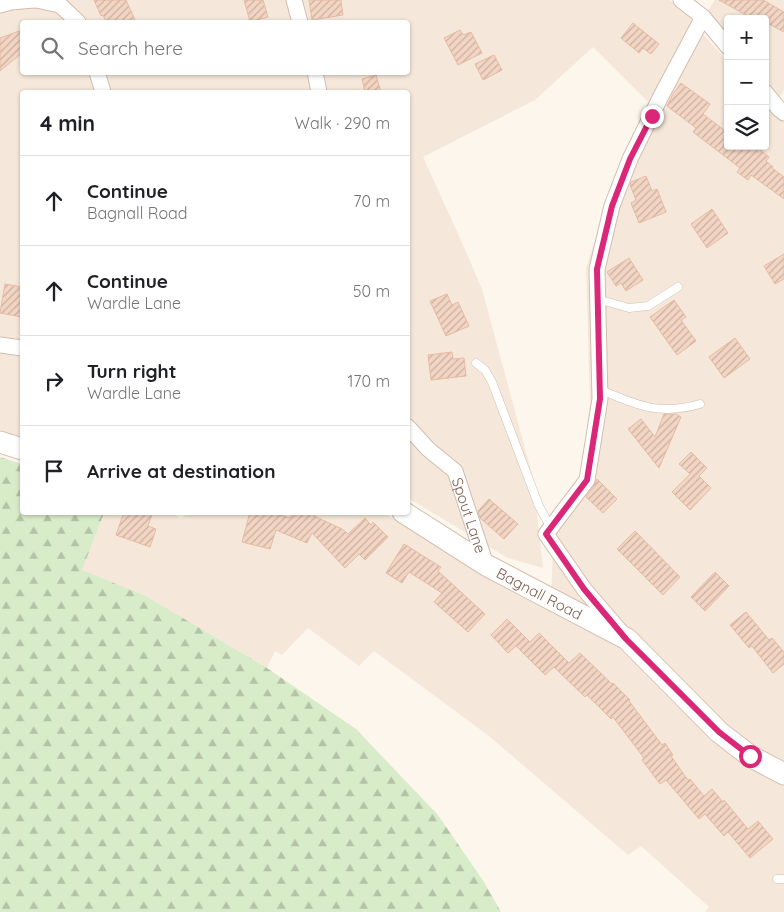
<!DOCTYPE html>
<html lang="en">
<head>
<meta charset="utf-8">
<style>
	:root { --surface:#fff; --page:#f6f6f6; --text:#202124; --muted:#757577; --line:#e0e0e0 }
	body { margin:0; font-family:Quicksand,sans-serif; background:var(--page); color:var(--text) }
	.controls { position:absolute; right:15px; top:15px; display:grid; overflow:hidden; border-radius:5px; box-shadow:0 1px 4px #0004 }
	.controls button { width:45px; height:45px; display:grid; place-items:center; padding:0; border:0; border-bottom:1px solid var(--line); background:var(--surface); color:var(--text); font:25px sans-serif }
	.stop { position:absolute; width:15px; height:15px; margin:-11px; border:4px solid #db2777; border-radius:50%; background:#fff }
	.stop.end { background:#db2777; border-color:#fff; box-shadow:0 1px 5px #0008 }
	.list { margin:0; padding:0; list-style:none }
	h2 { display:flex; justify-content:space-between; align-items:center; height:65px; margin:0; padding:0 20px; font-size:21px }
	h2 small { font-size:16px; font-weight:400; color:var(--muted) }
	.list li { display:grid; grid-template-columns:32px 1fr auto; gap:15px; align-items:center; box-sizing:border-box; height:90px; padding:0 20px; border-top:1px solid var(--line) }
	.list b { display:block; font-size:19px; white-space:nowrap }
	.list p { margin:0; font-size:16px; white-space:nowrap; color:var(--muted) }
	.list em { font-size:16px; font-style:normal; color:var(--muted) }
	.icon { flex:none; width:28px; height:28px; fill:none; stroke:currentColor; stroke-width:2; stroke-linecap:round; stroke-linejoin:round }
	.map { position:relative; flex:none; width:784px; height:912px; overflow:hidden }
	.search { position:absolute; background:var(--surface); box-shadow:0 1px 4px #0004; left:20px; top:20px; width:390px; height:55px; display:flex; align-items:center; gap:12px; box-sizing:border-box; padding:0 18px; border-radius:5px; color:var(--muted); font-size:19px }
	.panel { position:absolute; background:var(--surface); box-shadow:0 1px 4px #0004; left:20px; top:90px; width:390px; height:425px; border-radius:5px }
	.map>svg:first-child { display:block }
	.residential { fill:#f5e8da; fill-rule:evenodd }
	.forest { fill:url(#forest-firs) }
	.building { fill:url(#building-hatch); stroke:#e6bba3 }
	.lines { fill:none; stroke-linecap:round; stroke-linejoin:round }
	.lane-casing { stroke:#d1beb0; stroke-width:9 }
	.street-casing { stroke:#d1beb0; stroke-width:17 }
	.secondary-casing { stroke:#d6c0b0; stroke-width:23 }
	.lane { stroke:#fff; stroke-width:8 }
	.street { stroke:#fff; stroke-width:15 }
	.secondary { stroke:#fff; stroke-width:21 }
	.route { stroke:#db2777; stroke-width:6 }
	.labels { text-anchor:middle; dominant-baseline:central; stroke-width:4.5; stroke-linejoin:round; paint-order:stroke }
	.street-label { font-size:15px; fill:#7a5c4d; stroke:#fffaf3 }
</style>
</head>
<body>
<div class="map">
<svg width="784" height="912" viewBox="0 0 784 912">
	<defs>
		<pattern id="forest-firs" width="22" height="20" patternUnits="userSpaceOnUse" patternTransform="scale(1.25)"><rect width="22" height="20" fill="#d8ecc9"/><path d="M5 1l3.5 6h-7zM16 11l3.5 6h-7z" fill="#b4c2a5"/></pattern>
		<pattern id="building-hatch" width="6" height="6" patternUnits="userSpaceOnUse" patternTransform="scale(1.25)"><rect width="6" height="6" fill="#f3d5c3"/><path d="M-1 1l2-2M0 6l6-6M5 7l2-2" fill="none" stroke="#cab0a1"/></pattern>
	</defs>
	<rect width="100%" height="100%" fill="#fdf6ec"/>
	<path class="residential" d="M 0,0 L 670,0 L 696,21 L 652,106 L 593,47 L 535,100 L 423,157 L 460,238 L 482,289 L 533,478 L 543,568 L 508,558 L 408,498 L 408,92 L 22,92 L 22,437 L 0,430 ZM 22,22 L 408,22 L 408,72 L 22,72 Z
		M 715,0 L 784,0 L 784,90 L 780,97 L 765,79 L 765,19 L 728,19 L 728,35 L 707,12 Z
		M 700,31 L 728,62 L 728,146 L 765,146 L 765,104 L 773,112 L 784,120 L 784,912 L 705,912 L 709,907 L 641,846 L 628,855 L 489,736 L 374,651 L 359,666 L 308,628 L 282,655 L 275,651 L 267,668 L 146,596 L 81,570 L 104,513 L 169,513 L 181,518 L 191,512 L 383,513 L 551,605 L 553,540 L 580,478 L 590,404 L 586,268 L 621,159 L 658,120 L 677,75 Z"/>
	<path class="forest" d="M 0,457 L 22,464 L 22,512 L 104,513 L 82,570 L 146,596 L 267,668 L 356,729 L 438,815 L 484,882 L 501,912 L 0,912 Z"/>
	<path class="building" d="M 94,0 L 126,0 L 136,22 L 106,22 L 103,15 L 101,16 Z
		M 244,0 L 263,0 L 268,17 L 250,22 Z
		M 309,0 L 341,0 L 343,15 L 312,20 Z
		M 719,0 L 763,0 L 784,12 L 784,32 L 765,22 L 765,19 L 753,19 Z
		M 633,23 L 659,44 L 651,54 L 643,48 L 639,53 L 621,38 Z
		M 22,30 L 22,53 L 0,71 L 0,38 Z
		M 460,30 L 463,35 L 471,32 L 482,53 L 458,65 L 444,38 Z
		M 494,55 L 502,70 L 483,80 L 475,64 Z
		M 376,75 L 381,92 L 365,92 L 362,79 Z
		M 681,83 L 710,104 L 703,114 L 728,133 L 728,146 L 755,146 L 769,157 L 766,161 L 773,167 L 772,168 L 784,177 L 784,199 L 751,175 L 748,180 L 737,172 L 740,168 L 693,132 L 696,128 L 667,106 L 673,94 Z
		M 646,176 L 652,191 L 657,189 L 666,212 L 639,223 L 631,203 L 636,200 L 630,185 L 631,182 Z
		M 712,209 L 728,233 L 707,248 L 691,224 Z
		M 784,254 L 784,279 L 775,284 L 764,266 Z
		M 629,258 L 643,280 L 626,291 L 621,283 L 616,286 L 607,272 Z
		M 5,284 L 22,287 L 22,317 L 0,313 Z
		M 447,294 L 452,305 L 458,302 L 469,326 L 446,336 L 430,301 Z
		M 674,300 L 686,317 L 681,320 L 696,341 L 677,355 L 650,317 Z
		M 735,338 L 750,359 L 724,378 L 709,357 Z
		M 452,352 L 453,359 L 464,358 L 466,376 L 431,380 L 428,355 Z
		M 664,414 L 676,414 L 681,417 L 659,468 L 628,429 L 641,419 L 655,437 Z
		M 691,452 L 707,468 L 699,476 L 711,488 L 690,510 L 672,492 L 690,474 L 679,464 Z
		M 597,479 L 617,499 L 603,513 L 586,497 L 594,486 Z
		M 489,499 L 518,524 L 504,539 L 480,518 L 478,511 Z
		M 124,512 L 153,512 L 148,526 L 156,529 L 150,547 L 116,535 Z
		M 250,512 L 270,512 L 290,518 L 293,512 L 316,512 L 314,516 L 342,529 L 348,534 L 365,518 L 371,525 L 373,522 L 388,537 L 365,560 L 359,554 L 345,568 L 312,533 L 307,543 L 276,530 L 270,549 L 242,542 Z
		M 635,531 L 680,577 L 663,595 L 617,549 Z
		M 404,544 L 441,567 L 438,571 L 485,614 L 468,632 L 434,602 L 442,593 L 409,572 L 402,583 L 386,573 Z
		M 715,572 L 729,586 L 705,611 L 691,597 Z
		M 746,612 L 769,640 L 772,638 L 784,652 L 784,664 L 773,673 L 752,646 L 749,648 L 730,625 Z
		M 507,619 L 530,642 L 539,633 L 569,663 L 580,653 L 612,684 L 613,683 L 630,700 L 629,701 L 662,745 L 665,743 L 673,755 L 671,756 L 688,780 L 690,779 L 704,796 L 712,789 L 723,802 L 724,800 L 748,829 L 758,821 L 773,839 L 750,858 L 728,832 L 724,836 L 705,814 L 699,819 L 666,780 L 660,784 L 642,760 L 644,758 L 613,717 L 611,719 L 587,695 L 585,697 L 554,667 L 545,675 L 516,646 L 508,653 L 491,635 Z"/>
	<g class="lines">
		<defs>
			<path id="lane" d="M 597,299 L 629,308 L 648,306 L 678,287
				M 476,363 L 485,370 L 492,382 L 539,506 L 551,528
				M 599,389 C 636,405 659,416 700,404
				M 777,879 L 784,879"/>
			<g id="street">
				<path d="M 36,0 L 60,5 L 78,22"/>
				<path d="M 294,0 L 300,22"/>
				<path d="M 681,0 L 703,17 L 728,47"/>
				<path d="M 0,5 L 11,2 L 34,0"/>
				<path d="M 97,72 L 103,92"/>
				<path d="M 315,72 L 319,92"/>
				<path d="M 765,92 L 779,109 L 784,113"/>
				<path d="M 0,345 L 22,348"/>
				<path id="s1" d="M 408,427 L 428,449 L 455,471 L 486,565"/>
				<path d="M 621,632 L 584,589 L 546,534 L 587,480 L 600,399 L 597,269 L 612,206 L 630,159 L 661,96 L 703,17"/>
			</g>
			<g id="secondary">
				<path d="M 0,442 L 22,449"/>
				<path id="s2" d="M 403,512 L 486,565 L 627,639 L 719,732 L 750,756 L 784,774"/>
			</g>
		</defs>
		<use href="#lane" class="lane-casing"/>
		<use href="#street" class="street-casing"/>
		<use href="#secondary" class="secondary-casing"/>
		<use href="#lane" class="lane"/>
		<use href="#street" class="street"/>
		<use href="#secondary" class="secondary"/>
	</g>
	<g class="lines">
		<path class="route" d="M 652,116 L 630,159 L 612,206 L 597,269 L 600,399 L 587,480 L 546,534 L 584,589 L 626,639 L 719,732 L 750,756"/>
	</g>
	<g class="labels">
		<g class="street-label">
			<text stroke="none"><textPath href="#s1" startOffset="111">Spout Lane</textPath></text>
			<text stroke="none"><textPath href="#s2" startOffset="159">Bagnall Road</textPath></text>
		</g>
	</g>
</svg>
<div class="controls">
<button>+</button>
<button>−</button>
<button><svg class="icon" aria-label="layers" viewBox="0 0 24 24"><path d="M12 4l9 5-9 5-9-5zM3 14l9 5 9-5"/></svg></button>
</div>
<div class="stop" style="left:750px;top:756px"></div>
<div class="stop end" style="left:652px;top:116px"></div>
<div class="search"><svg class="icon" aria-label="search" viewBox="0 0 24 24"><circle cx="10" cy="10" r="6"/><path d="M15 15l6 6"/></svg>Search here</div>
<section class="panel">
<h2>4 min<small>Walk · 290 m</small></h2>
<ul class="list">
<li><svg class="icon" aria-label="ahead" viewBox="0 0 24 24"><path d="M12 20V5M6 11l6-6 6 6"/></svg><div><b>Continue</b><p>Bagnall Road</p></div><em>70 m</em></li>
<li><svg class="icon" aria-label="ahead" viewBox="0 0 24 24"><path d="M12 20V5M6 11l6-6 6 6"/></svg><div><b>Continue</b><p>Wardle Lane</p></div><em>50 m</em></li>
<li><svg class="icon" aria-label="right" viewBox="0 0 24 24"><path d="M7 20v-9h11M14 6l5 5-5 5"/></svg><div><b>Turn right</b><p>Wardle Lane</p></div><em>170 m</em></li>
<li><svg class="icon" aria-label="arrive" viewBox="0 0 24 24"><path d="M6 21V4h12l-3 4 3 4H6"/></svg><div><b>Arrive at destination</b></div></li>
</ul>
</section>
</div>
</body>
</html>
